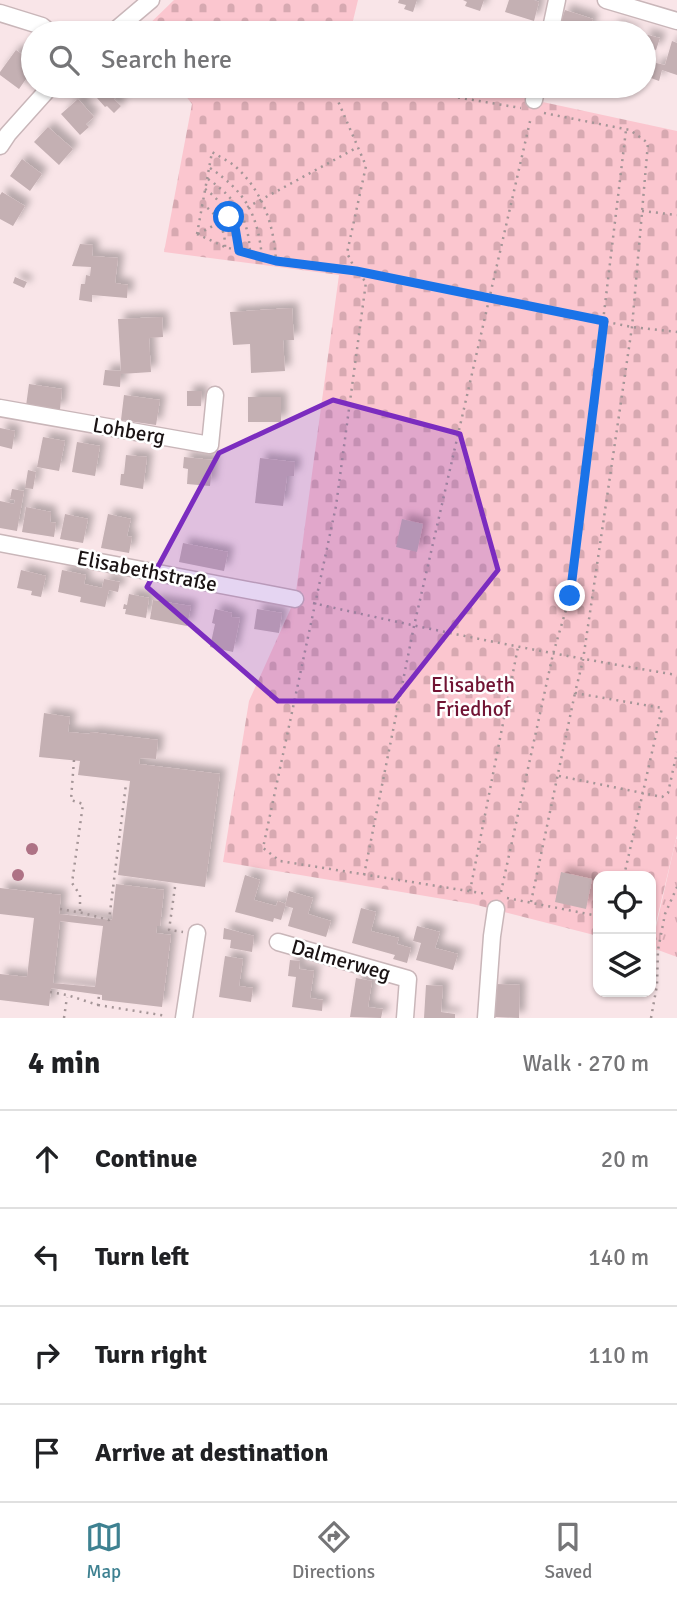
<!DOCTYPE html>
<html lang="en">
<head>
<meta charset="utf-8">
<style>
	:root { --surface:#fff; --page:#f6f6f6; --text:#202124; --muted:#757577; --line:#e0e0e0; --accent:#3e8191 }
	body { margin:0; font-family:Signika,sans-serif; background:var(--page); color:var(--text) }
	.controls { position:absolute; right:21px; bottom:21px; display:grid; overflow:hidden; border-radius:14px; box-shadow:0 2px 5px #0004 }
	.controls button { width:63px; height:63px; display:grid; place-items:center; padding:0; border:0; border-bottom:2px solid var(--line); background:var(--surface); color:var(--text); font:35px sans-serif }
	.stop { position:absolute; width:21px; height:21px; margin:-16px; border:5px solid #1a73e8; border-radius:50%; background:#fff }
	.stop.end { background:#1a73e8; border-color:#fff; box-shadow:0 2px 7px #0008 }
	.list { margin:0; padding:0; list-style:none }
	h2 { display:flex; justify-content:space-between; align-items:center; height:91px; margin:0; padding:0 28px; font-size:30px }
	h2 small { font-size:23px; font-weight:400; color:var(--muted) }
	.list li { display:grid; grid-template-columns:46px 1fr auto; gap:21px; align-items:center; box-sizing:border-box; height:98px; padding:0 28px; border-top:2px solid var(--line) }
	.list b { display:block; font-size:26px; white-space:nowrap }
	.list em { font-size:23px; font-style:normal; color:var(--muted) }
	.icon { flex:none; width:38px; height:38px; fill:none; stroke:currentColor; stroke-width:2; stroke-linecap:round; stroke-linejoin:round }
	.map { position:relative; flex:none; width:677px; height:1018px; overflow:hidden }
	.search { position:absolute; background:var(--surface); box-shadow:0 2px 5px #0004; left:21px; right:21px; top:21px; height:77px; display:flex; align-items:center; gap:18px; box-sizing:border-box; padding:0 24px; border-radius:38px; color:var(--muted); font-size:26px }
	.sheet { height:483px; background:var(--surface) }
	nav { display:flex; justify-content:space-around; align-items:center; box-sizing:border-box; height:98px; border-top:2px solid var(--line); background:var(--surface); font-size:19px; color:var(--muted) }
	nav a { display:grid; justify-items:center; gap:4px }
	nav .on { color:var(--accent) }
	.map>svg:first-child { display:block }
	.grass { fill:url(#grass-tufts) }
	.cemetery { fill:url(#cemetery-stones) }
	.building { fill:#c4b0b3; fill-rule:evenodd; filter:url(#shadow) }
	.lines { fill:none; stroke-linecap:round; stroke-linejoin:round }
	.minor-casing { stroke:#c9b6b9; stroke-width:19 }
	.path { stroke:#a49597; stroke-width:2.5; stroke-dasharray:2 5; stroke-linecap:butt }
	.minor { stroke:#fff; stroke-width:16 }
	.tree { fill:#ae7285 }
	.route { stroke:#1a73e8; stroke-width:9 }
	.marked { fill:#7b2cbf; fill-opacity:0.2; stroke:#7b2cbf; stroke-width:5; stroke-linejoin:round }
	.labels { text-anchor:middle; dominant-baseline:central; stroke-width:5; stroke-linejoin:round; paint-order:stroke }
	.street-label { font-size:21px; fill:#1a1314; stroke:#fff }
	.park-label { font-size:21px; fill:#711434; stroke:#fff }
</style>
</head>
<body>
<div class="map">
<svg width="677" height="1018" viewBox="0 0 677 1018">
	<defs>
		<pattern id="grass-tufts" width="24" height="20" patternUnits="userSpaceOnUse" patternTransform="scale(1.75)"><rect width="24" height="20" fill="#fbc6cf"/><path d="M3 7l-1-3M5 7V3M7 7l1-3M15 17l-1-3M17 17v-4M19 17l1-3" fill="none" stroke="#d7a9b1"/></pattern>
		<pattern id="cemetery-stones" width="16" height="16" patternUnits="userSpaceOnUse" patternTransform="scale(1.75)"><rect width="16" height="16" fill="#fbc6cf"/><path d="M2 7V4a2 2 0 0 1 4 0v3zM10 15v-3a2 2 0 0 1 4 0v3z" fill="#d7a9b1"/></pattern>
		<filter id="shadow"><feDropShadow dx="6" dy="-6" stdDeviation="3.5" flood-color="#0004"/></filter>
	</defs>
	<rect width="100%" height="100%" fill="#f9e5e8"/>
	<path class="grass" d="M 676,839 L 677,839 L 677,957 L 658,950 L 651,949 Z"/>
	<path class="cemetery" d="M 174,0 L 358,0 L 350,33 L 140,33 Z
		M 178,86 L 468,86 L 677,131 L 677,835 L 651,944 L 651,876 L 598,876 L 598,936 L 473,904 L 223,862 L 249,701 L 295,599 L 339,275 L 164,252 L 192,104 Z"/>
	<path class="building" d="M 399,0 L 417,0 L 413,12 L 404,9 L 406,5 L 398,3 Z
		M 463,0 L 484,0 L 480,11 L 465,6 L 467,2 Z
		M 509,0 L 534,0 L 539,2 L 534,21 L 505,12 Z
		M 565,10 L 593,19 L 588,33 L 557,33 Z
		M 614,25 L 640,33 L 611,33 Z
		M 644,34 L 660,38 L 656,50 L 644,47 Z
		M 672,41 L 677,43 L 677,75 L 662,70 L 659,81 L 651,78 L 656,63 L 665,65 Z
		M 16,50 L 33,62 L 33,69 L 19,89 L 0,75 L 0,72 Z
		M 92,86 L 114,86 L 121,93 L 114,99 L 121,106 L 114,113 L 107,106 L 105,107 L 89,89 Z
		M 78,99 L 94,117 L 86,124 L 89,127 L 80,135 L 61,114 Z
		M 48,127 L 73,149 L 59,165 L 34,142 Z
		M 22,159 L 42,174 L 30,191 L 10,176 Z
		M 2,192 L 25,206 L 13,226 L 0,219 L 0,195 Z
		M 80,244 L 93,245 L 92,256 L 118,258 L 115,283 L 128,285 L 127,298 L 92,295 L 92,302 L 79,300 L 81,284 L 85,284 L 86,275 L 90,276 L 91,267 L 72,266 Z
		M 15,277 L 27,282 L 24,288 L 13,283 Z
		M 292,308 L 294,340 L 283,340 L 285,371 L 251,373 L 250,344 L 233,345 L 230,312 Z
		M 162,317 L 163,337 L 149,338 L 151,372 L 121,374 L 120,387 L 103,385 L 105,370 L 121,371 L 118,319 Z
		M 29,384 L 62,389 L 60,410 L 26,406 Z
		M 187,391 L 202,391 L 201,406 L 187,406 Z
		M 124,395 L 160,400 L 156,425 L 121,420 Z
		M 248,397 L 281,397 L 281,422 L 248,422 Z
		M 0,428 L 15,431 L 12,449 L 0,446 Z
		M 43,437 L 65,441 L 59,471 L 37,467 Z
		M 77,442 L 100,446 L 95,476 L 72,472 Z
		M 126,455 L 147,457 L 143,489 L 120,485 L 121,474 L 124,474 Z
		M 184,457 L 213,460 L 210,486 L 187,484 L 188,469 L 183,468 Z
		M 260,458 L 295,462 L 294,476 L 287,476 L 283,506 L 255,503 Z
		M 28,470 L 36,472 L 33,489 L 25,488 Z
		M 12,489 L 24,491 L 17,531 L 0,528 L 0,501 L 14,504 L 15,500 L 10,499 Z
		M 26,507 L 51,512 L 50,522 L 56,523 L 54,537 L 22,532 Z
		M 65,514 L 88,519 L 83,543 L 60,539 Z
		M 108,514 L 131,519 L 127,536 L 132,537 L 129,553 L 101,548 Z
		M 402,519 L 423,524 L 417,552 L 396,547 Z
		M 183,543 L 228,552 L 224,571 L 179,562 Z
		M 21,570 L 46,576 L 41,597 L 31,595 L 32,591 L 17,588 Z
		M 62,570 L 86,575 L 84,584 L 102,588 L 104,579 L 120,582 L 118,592 L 109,590 L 105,607 L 80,602 L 81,597 L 58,592 Z
		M 129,594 L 149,598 L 146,618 L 125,614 L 126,609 L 123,609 L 124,604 L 127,605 Z
		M 153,600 L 191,606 L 187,626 L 150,619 Z
		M 215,609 L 232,613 L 231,617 L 240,618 L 233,652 L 210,647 L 215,624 L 212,623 Z
		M 257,609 L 282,613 L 279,633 L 254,629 Z
		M 44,713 L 70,717 L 68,732 L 90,734 L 90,732 L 158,740 L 156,759 L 140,758 L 139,764 L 220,774 L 205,887 L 118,875 L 130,781 L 78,775 L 80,761 L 39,757 Z
		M 561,872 L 592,879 L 586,909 L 555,902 Z
		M 245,875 L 260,880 L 254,900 L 276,906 L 278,901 L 286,904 L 281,920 L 274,918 L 273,922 L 235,912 Z
		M 116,884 L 164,890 L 160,926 L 157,926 L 156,933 L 171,935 L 162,1007 L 102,1000 L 102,995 L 51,988 L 49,1006 L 0,1000 L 0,974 L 27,977 L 34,918 L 0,914 L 0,888 L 61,895 L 59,914 L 112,920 ZM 60,921 L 103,926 L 95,987 L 53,983 Z
		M 289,891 L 313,898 L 308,914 L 331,921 L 326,937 L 288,926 L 293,908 L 285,906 Z
		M 361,908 L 376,912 L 371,931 L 399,938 L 397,944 L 411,948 L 407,963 L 393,959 L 395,955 L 352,943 Z
		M 417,926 L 440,932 L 435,948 L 458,954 L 453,970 L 416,960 L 421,943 L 413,941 Z
		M 224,928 L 254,936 L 252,952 L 230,948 L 231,940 L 223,939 Z
		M 225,956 L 243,959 L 239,986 L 253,988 L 251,1002 L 219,997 Z
		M 290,960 L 300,961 L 299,969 L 314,971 L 310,998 L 323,1000 L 322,1011 L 292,1007 L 296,977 L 288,976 Z
		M 356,978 L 372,981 L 368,1007 L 383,1009 L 381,1018 L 350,1017 Z
		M 496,984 L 520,985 L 519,1018 L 495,1017 Z
		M 426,985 L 443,986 L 441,1012 L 455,1014 L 455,1018 L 424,1018 Z"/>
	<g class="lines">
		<defs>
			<path id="minor" d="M 606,0 L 677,21
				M 0,13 L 42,26 L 51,33
				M 112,33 L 151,0
				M 550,33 L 557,0
				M 534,100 L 537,86
				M 0,146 L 8,134 L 51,86
				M 0,408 L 210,445 L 215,395
				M 0,543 L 295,599
				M 278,942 L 408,979 L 405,1018
				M 184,1018 L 197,933
				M 486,1018 L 492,936 L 496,909"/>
		</defs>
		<use href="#minor" class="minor-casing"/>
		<path class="path" d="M 346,86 L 337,93 L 338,101 L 366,166 L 347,253 L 356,271 L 366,282 L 336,506 L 263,848 L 280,861 L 487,894
			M 389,86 L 521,108
			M 544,113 L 630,130 L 648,143 L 632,327 L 583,660 L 575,693 L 662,708 L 624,876
			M 210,168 C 246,192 258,215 262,258
			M 208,179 C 236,198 249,219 250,254
			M 205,189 C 226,204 237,226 239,251
			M 201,205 C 216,209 226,232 225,247
			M 642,211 L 677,215
			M 197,234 L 225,247 L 276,261 L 356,271 L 632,327 L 677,332
			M 197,234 L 212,152 C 220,157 229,161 236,167 C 263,192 274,225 276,261
			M 198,234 L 358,147
			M 313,603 C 434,631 555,655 677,675
			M 74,760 L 71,800 L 83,804 L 72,883 L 80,895 L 80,912
			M 559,776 L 662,797 L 668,793 L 677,752
			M 364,875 L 414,626 L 531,117
			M 175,887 L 169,930 L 183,932
			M 470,891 L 518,647
			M 501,892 L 553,654 L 570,596 L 626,130
			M 507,898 L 598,916
			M 531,902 L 575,693
			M 60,909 L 83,913 L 109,920 L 126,784
			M 50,992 L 67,995 L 98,1005 L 99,995
			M 98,1005 L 167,1016
			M 64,1018 L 67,997
			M 651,1018 L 657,985 L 658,950 L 665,914 L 677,887"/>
		<use href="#minor" class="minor"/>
	</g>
	<g class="tree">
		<circle cx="32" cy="849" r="6"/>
		<circle cx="18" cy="875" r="6"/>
	</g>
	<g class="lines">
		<path class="route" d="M 229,217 L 235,227 L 239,251 L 276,261 L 356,271 L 604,321 L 570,596"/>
	</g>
	<path class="marked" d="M 333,400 L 460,434 L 498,570 L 394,701 L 278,701 L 147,587 L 219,453 Z"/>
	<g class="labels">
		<g class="street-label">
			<text transform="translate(129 431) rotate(10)">Lohberg</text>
			<text transform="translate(147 571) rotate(11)">Elisabethstraße</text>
			<text transform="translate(341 960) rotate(16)">Dalmerweg</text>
		</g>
		<g class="park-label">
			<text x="473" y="685">Elisabeth<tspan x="473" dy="24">Friedhof</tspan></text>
		</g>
	</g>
</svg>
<div class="controls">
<button><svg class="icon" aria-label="locate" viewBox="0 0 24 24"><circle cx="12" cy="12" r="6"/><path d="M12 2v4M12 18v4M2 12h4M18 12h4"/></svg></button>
<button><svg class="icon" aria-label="layers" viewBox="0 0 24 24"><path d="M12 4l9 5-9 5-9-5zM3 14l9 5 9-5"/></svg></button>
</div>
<div class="stop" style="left:229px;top:217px"></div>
<div class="stop end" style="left:570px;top:596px"></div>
<div class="search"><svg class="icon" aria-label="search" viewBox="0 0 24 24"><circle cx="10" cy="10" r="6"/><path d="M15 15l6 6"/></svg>Search here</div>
</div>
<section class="sheet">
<h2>4 min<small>Walk · 270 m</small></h2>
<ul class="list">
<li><svg class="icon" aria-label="ahead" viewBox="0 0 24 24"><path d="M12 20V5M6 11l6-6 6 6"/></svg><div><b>Continue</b></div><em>20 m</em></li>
<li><svg class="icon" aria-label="left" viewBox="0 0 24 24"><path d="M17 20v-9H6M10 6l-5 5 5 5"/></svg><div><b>Turn left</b></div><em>140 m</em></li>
<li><svg class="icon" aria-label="right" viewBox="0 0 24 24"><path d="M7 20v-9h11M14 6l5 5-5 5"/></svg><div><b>Turn right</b></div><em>110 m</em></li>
<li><svg class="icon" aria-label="arrive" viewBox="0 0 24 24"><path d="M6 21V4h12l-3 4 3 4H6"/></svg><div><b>Arrive at destination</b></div></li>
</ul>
</section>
<nav>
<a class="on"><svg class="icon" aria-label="map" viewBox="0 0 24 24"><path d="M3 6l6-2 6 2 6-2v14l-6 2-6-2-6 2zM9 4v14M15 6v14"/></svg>Map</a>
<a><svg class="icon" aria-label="directions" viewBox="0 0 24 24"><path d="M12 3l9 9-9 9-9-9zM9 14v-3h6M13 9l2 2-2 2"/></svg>Directions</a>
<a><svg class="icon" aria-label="saved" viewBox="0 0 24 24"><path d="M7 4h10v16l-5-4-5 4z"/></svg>Saved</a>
</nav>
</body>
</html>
